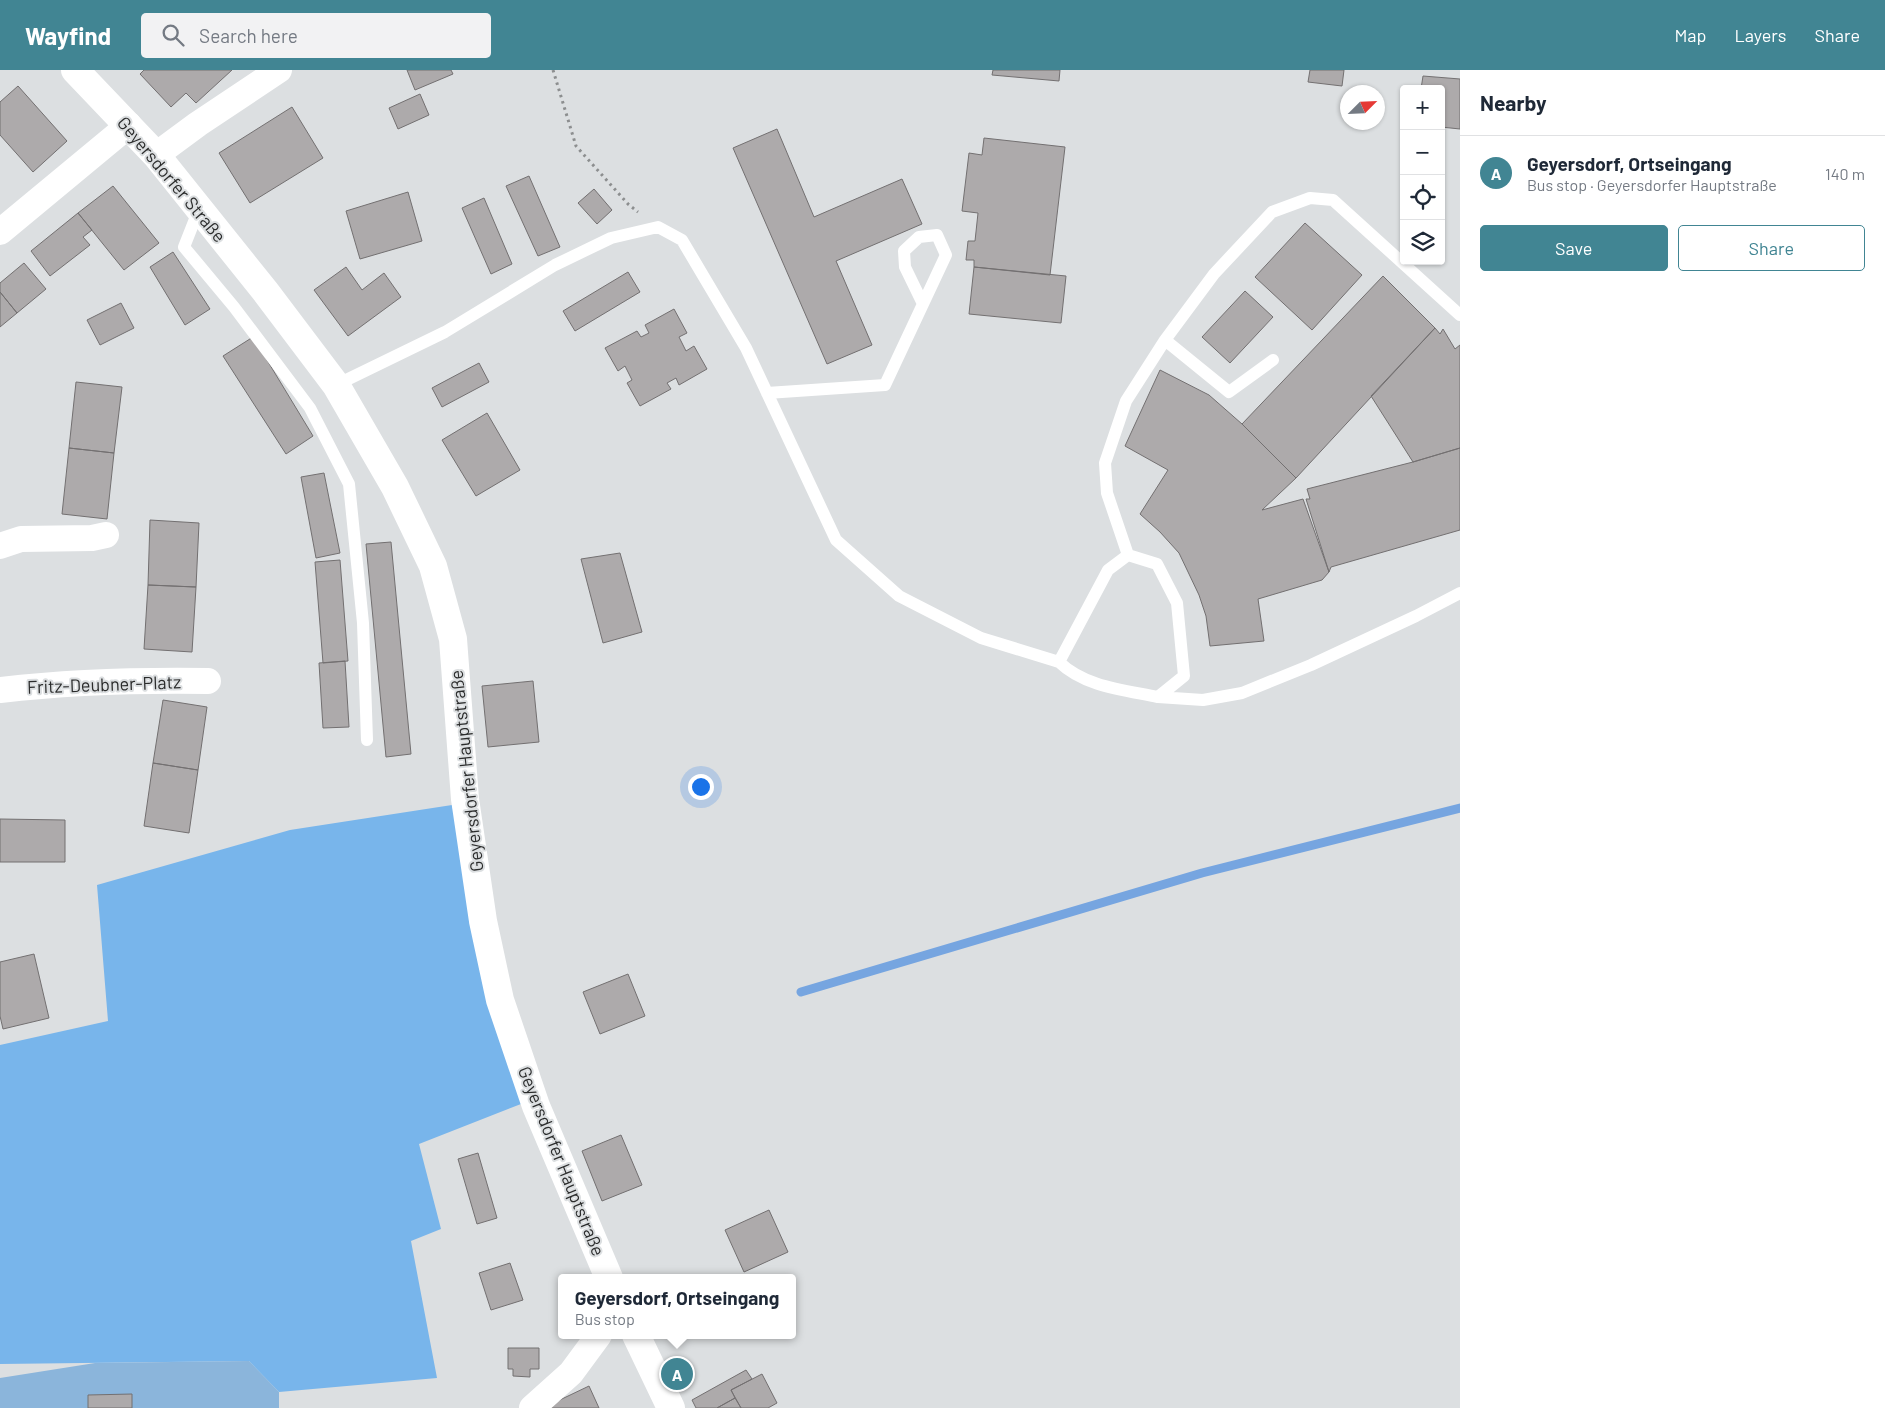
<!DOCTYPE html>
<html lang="en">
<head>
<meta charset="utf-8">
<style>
	:root { --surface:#fff; --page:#f2f2f3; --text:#1f2937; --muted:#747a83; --line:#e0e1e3; --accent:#418593 }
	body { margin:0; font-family:Barlow,sans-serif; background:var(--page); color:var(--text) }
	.controls { position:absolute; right:15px; top:15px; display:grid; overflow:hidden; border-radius:5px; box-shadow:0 1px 4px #0004 }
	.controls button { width:45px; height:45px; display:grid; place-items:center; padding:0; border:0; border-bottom:1px solid var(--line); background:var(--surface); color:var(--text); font:25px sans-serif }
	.compass { position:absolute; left:1340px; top:15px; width:45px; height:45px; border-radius:50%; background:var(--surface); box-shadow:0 1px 4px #0004; rotate:66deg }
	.you { position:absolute; left:700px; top:716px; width:18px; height:18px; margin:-12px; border:4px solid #fff; border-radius:50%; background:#1a73e8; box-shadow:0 0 0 8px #1a73e833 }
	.badge { display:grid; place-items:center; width:32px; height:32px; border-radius:50%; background:var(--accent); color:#fff; font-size:16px; font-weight:700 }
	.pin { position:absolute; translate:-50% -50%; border:2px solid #fff; box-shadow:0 1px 5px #0006 }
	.popup { position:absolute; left:558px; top:1204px; width:238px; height:65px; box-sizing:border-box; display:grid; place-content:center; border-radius:5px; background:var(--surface); filter:drop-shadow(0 1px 4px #0005); font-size:16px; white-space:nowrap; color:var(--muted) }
	.popup b { font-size:19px; color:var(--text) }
	.popup::after { content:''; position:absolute; left:50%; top:100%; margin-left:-10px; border:10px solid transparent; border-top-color:var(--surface) }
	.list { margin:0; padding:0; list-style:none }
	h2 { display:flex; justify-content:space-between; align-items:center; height:65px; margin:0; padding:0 20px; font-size:21px }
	h2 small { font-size:16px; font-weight:400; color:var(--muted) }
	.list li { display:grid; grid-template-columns:32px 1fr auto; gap:15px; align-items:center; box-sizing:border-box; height:75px; padding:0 20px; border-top:1px solid var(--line) }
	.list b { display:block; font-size:19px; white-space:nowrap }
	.list p { margin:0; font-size:16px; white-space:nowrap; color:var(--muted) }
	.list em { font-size:16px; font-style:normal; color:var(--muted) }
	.actions { display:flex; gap:10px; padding:15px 20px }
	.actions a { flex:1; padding:11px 0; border:1px solid var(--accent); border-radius:5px; text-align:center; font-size:18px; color:var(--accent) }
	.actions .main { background:var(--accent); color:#fff }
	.icon { flex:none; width:28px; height:28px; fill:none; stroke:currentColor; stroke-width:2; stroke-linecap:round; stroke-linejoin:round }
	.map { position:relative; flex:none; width:1460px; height:1338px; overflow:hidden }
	header { display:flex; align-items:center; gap:30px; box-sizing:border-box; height:70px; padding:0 25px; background:var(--accent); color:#fff }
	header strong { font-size:24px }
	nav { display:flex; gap:28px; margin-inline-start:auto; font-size:18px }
	.search { width:350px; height:45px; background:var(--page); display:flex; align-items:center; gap:12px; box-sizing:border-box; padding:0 18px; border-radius:5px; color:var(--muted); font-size:19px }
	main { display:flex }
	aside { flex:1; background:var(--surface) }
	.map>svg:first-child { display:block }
	.green { fill:#8bb5db }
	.forest { fill:#78b5eb }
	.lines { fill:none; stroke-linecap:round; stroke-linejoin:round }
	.stream { stroke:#76a5e0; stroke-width:9 }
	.building { fill:#adaaab; stroke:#737071 }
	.path { stroke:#8c8e8f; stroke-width:3; stroke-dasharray:2.5 4; stroke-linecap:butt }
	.lane { stroke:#fff; stroke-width:12 }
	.street { stroke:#fff; stroke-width:26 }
	.secondary { stroke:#fff; stroke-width:28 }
	.labels { text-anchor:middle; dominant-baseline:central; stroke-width:4; stroke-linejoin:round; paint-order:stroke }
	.street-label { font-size:18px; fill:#2b2c2c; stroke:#dcdfe1 }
</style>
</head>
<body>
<header>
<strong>Wayfind</strong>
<div class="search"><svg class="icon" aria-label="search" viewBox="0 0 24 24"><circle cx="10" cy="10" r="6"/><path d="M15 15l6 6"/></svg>Search here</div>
<nav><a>Map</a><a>Layers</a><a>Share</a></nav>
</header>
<main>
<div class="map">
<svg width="1460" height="1338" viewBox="0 0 1460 1338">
	<rect width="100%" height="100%" fill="#dcdfe1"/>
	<path class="green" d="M 249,1291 L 279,1322 L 279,1338 L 0,1338 L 0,1308 L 95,1293 Z"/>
	<path class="forest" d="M 452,735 L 521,1034 L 419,1074 L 441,1159 L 411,1171 L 437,1308 L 279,1322 L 249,1291 L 0,1294 L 0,975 L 108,951 L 97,815 L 290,760 Z"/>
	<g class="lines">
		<path class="stream" d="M 801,922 L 1202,803 L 1460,738"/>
	</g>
	<path class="building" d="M 144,0 L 232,0 L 196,33 L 186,23 L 171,37 L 140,4 Z
		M 407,0 L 451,0 L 453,4 L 415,20 Z
		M 993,0 L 1060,0 L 1059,11 L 992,5 Z
		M 1310,0 L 1344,0 L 1342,16 L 1308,12 Z
		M 1423,6 L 1460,9 L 1460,59 L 1441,57 L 1441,19 L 1421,19 Z
		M 18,16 L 67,71 L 33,102 L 0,65 L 0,32 Z
		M 420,24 L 429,45 L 398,59 L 389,38 Z
		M 292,37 L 323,88 L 250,133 L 219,83 Z
		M 777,59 L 814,147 L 902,109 L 922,154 L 836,191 L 872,275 L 827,294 L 733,78 Z
		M 984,68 L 1065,77 L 1050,205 L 974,197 L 974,190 L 966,190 L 968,171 L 975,171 L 978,143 L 962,141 L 969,83 L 982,85 Z
		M 529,106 L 560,177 L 538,186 L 506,116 Z
		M 113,116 L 159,173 L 124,200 L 78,143 Z
		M 594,119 L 612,140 L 597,154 L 578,133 Z
		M 408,122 L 422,171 L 360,189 L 346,141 Z
		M 484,128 L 512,194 L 491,204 L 462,138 Z
		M 78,143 L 92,160 L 83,167 L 90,175 L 50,206 L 31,181 Z
		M 1305,153 L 1362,205 L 1312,260 L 1255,207 Z
		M 173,182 L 210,239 L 185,255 L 150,197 Z
		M 24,193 L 46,219 L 17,243 L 0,222 L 0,213 Z
		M 346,197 L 362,220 L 384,203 L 401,227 L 348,266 L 314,220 Z
		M 974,197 L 1066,206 L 1061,253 L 969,244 Z
		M 628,202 L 640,222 L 575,261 L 563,241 Z
		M 1383,206 L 1435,258 L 1296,408 L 1242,354 Z
		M 1245,221 L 1273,247 L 1230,293 L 1202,267 Z
		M 0,222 L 17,243 L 0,257 Z
		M 121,233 L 134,258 L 100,275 L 87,250 Z
		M 674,239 L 687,263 L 679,267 L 686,281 L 694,276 L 707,299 L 679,315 L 676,308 L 667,313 L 671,319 L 640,336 L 627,313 L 632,310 L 625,296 L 618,301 L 605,278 L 637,261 L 641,267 L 649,263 L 645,255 Z
		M 1435,258 L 1440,264 L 1443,259 L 1455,279 L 1460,275 L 1460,378 L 1413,392 L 1371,326 Z
		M 253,267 L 313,366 L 286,384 L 223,286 Z
		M 479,293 L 489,312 L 442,337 L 432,318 Z
		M 1160,300 L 1209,325 L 1242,354 L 1296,408 L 1262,440 L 1303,429 L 1329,502 L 1322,510 L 1258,529 L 1264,571 L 1210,576 L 1206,546 L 1199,525 L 1179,483 L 1160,462 L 1140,444 L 1168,400 L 1125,376 Z
		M 76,312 L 122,317 L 114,383 L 69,378 Z
		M 487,343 L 520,400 L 476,426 L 442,370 Z
		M 69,378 L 114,383 L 107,449 L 62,444 Z
		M 1460,378 L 1460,460 L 1331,497 L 1329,502 L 1306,429 L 1310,429 L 1307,419 L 1413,392 Z
		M 324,403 L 340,483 L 316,488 L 301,407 Z
		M 150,450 L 199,453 L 196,517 L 148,515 Z
		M 391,472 L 411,684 L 386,687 L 366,474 Z
		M 620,483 L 642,562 L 603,573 L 581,489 Z
		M 340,490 L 348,591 L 323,593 L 315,492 Z
		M 148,515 L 196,517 L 192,582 L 144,579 Z
		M 345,591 L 349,657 L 323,658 L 319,593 Z
		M 533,611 L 539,672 L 488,677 L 482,616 Z
		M 163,630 L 207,637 L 198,700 L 153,693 Z
		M 153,693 L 198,700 L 189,763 L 144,756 Z
		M 0,749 L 65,750 L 65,792 L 0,792 Z
		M 34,884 L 49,948 L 3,959 L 0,946 L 0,892 Z
		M 628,904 L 645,946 L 600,964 L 583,922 Z
		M 621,1065 L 642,1115 L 602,1131 L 582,1081 Z
		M 478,1083 L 497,1148 L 477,1154 L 458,1089 Z
		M 769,1140 L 788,1182 L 744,1202 L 725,1160 Z
		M 510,1193 L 523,1230 L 491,1240 L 479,1203 Z
		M 508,1278 L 539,1278 L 539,1299 L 530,1299 L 530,1307 L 513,1306 L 513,1299 L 508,1299 Z
		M 746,1300 L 752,1309 L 731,1320 L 735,1328 L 717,1338 L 696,1338 L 692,1330 Z
		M 762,1304 L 777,1333 L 768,1338 L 741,1338 L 731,1320 Z
		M 589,1316 L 599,1338 L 543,1338 Z
		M 132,1324 L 132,1338 L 88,1338 L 88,1325 Z
		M 735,1328 L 741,1338 L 717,1338 Z"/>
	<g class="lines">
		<path class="path" d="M 553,0 L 576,76 L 628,134 L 638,142"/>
		<path class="lane" d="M 199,139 L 184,177 L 234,237 L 310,338 L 349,414 L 363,553 L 367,670
			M 1165,270 L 1229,322 L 1273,290
			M 336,315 L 445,262 L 555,195 L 611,168 L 658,157 L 682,170 L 746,278 L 836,470 L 899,526 L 981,568 L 1059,592 L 1108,500 L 1128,485 L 1107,423 L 1105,393 L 1126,331 L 1165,270 L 1214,204 L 1272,142 L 1310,128 L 1333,130 L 1460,245
			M 767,323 L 885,315 L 946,185 L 937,165 L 919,167 L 904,181 L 905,197 L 923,234
			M 1059,592 C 1085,617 1124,620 1158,627 L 1184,606 L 1177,533 L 1157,494 L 1128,485
			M 1158,627 L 1203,630 L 1242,623 L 1311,595 L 1416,546 L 1460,523"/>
		<path class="street" d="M 156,85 L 198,54 L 279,0
			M 0,162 L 129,55
			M 0,476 L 21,469 L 92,468 L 106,465
			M 0,620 C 69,612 138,610 208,611
			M 532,1338 L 571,1303 L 599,1265"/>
		<path class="secondary" d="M 75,0 L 156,85 L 265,221 L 336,315 L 395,417 L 433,496 L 453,569 L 465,729 L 483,851 L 500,930 L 536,1036 L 609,1208
			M 636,1265 L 671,1338"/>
	</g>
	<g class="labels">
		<g class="street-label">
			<text transform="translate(172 109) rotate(50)">Geyersdorfer Straße</text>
			<text transform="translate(104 614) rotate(-2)">Fritz-Deubner-Platz</text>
			<text transform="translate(466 701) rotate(-96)">Geyersdorfer Hauptstraße</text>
			<text transform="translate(562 1091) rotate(68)">Geyersdorfer Hauptstraße</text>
		</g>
	</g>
</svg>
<div class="controls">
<button>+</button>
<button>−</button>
<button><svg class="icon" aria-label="locate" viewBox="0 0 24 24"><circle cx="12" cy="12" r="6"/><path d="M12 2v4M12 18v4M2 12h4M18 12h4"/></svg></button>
<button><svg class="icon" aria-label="layers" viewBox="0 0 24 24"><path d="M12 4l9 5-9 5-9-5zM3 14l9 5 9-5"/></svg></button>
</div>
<svg class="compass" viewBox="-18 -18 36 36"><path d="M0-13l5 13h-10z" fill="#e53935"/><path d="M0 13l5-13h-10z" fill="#747a83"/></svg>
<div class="you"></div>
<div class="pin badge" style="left:677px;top:1304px">A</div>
<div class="popup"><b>Geyersdorf, Ortseingang</b>Bus stop</div>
</div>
<aside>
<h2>Nearby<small></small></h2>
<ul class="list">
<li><span class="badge">A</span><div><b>Geyersdorf, Ortseingang</b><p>Bus stop · Geyersdorfer Hauptstraße</p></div><em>140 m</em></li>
</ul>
<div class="actions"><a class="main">Save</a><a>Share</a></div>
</aside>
</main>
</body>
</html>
